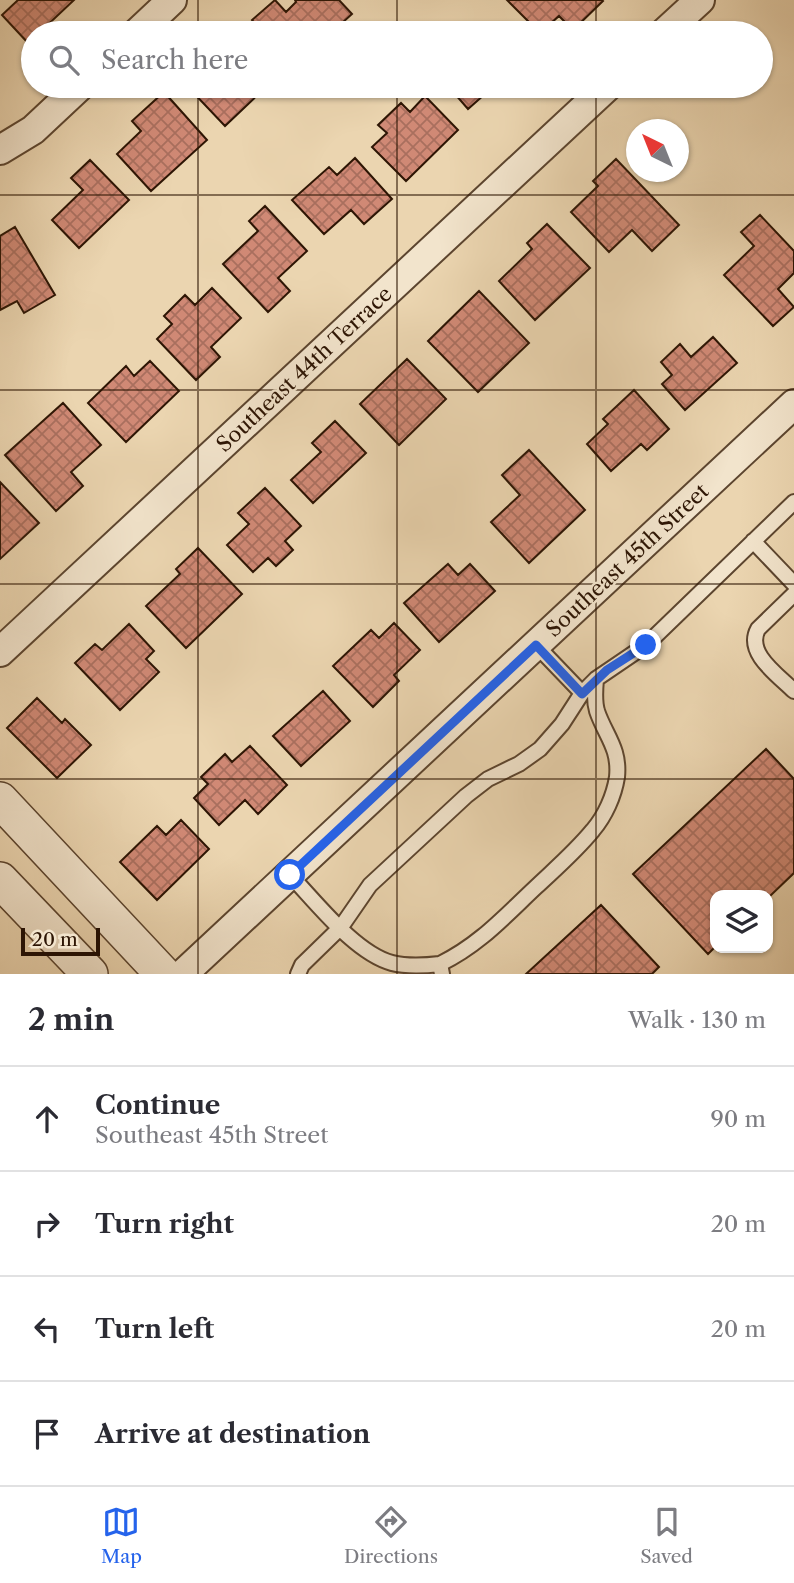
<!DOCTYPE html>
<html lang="en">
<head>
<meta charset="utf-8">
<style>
	:root { --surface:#fff; --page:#f2f2f3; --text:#2b2b33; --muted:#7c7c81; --line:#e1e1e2; --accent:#2563eb }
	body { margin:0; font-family:"Libre Caslon Text",serif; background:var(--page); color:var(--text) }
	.controls { position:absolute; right:21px; bottom:21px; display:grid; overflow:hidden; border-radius:14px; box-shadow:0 2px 5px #0004 }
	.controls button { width:63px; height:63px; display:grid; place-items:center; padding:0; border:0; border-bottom:2px solid var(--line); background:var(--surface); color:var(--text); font:35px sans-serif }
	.compass { position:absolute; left:626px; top:119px; width:63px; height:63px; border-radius:50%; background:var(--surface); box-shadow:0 2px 5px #0004; rotate:317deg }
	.scale { position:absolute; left:21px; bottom:18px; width:79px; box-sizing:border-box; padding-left:7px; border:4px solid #2d1504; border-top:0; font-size:19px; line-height:24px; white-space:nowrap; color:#2d1504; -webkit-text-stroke:5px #f2e4cc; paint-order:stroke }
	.stop { position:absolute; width:21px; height:21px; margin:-16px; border:5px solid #2563eb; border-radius:50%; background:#fff }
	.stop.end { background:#2563eb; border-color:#fff; box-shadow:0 2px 7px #0008 }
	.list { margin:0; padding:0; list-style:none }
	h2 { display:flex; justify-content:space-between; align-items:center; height:91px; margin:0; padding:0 28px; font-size:30px }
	h2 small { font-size:23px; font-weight:400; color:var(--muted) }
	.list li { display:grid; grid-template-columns:46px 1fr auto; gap:21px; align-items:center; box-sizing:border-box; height:105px; padding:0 28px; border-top:2px solid var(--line) }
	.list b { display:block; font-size:26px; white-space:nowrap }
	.list p { margin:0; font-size:23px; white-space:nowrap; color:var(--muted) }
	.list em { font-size:23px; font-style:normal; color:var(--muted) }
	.icon { flex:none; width:38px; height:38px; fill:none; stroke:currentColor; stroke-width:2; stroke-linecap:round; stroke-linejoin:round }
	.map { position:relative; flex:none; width:794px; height:974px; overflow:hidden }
	.search { position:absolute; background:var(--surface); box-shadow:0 2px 5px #0004; left:21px; right:21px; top:21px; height:77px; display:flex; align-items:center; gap:18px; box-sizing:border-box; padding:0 24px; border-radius:38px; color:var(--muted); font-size:26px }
	.sheet { height:511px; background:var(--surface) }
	nav { display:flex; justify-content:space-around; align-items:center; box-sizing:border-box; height:98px; border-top:2px solid var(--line); background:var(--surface); font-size:19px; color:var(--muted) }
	nav a { display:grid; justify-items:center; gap:4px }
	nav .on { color:var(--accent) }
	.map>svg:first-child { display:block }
	.building { fill:url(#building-cross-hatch); stroke:#2d1504; stroke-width:2 }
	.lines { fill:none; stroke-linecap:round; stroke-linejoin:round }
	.service-casing { stroke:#5c452f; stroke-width:18 }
	.minor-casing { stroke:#5c452f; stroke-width:32 }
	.tertiary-casing { stroke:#5c452f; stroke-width:38 }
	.service { stroke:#f2e4cc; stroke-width:14 }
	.minor { stroke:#f2e4cc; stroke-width:28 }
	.tertiary { stroke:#f2e4cc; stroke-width:35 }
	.route { stroke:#2563eb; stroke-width:9 }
	.grid { fill:none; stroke:#2d1504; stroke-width:2; stroke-opacity:0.55 }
	.labels { text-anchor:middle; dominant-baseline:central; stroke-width:5; stroke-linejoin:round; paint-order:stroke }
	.street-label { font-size:21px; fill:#2d1504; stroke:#f2e4cc }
</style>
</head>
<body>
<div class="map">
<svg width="794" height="974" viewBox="0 0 794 974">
	<defs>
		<pattern id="building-cross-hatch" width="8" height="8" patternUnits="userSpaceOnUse" patternTransform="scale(1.75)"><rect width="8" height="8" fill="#d08975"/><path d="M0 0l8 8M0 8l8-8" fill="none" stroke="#a96f5e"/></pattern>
	</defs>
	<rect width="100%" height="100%" fill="#ebd5b0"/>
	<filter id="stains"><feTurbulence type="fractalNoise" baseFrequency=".00286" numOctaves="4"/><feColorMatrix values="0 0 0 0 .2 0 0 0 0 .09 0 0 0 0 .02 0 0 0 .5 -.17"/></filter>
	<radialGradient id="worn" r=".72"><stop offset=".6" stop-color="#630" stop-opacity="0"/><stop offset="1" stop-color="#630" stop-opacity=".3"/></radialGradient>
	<path class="building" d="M 18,0 L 74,0 L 39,33 L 33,33 L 33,38 L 28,43 L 2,15 Z
		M 275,0 L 286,12 L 296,2 L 295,0 L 339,0 L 352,14 L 331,33 L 264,33 L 252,20 Z
		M 507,0 L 602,0 L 603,1 L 573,30 L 559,16 L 540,33 Z
		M 187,86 L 265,86 L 266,87 L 225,126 Z
		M 448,86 L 494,86 L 468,109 Z
		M 164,92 L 207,140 L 151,191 L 117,154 L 141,131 L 132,121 Z
		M 425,96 L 458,130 L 406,181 L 372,147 L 387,133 L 378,125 L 401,103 L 410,112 Z
		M 355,158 L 392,199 L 364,224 L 351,210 L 324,234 L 292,200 L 329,167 L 337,175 Z
		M 616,159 L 679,225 L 652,251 L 632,230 L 609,252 L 571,212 L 598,186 L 593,181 Z
		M 90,160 L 129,200 L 79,248 L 52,220 L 83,190 L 71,178 Z
		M 265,206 L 307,251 L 278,278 L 290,291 L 268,312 L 223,264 L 258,231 L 249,221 Z
		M 760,215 L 794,251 L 794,273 L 778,289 L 794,307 L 773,326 L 724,275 L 754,246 L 741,232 Z
		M 547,224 L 590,268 L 535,320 L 499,281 L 532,249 L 527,243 Z
		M 15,227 L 55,295 L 24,313 L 17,301 L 0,310 L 0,236 Z
		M 212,288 L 241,318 L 211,347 L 220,357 L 196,380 L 157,339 L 172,324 L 164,316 L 185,295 L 195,305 Z
		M 479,291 L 529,343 L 478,392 L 428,341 Z
		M 713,337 L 737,363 L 685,410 L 662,384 L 672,375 L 661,362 L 680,344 L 691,357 Z
		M 407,359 L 446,399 L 399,445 L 360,404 Z
		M 150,361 L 179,391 L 126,442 L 88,403 L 126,366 L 134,376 Z
		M 634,390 L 669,429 L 647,450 L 641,444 L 611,471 L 587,444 L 608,424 L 603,419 Z
		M 63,403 L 101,445 L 71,472 L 83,486 L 56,511 L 5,455 Z
		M 335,421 L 366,453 L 313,503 L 291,480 L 321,452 L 312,443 Z
		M 529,450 L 585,510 L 529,563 L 491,522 L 520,495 L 502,475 Z
		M 0,482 L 39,523 L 0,559 Z
		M 265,488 L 301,526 L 285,541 L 293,550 L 276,566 L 268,558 L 253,572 L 227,545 L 249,524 L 238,513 Z
		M 198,548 L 242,594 L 186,648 L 146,606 L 180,574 L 176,569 Z
		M 448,564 L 458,575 L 470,564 L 495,591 L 439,642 L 404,603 Z
		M 394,623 L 420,650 L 394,675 L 399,681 L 373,707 L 333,666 L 371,630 L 379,638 Z
		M 129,624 L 154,651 L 146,659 L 159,672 L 120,710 L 75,663 L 95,644 L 102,650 Z
		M 323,691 L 350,721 L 301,766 L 273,736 Z
		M 37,698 L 62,723 L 65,719 L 91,745 L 57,778 L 7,728 Z
		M 250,746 L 287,785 L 258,814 L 245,800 L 219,825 L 194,798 L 208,784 L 201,777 L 225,754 L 232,762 Z
		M 766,749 L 794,779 L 794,873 L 768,898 L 768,895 L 715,895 L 715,947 L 708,954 L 633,874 Z
		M 181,820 L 209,849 L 157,900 L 120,862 L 157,826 L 166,835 Z
		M 601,905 L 659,967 L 652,974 L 526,974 Z"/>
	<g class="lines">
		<defs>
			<path id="service" d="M 753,541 L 794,584
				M 794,594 L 758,629 C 745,653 778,675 794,691
				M 536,645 L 582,693
				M 290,875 C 316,902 355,953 392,963 C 408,967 423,966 440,964
				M 298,974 L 302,965 L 341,927 L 370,885 L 466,796 L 488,779 L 519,764 L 540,749 L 562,724 L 582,693 L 596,679 L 646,645 L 794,502
				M 442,974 L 440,964 C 479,945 504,917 536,887 C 555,869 576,851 593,830 C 605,816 614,796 617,777 C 620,748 605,735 597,711 C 594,701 595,690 596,679"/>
			<path id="minor" d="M 137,33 L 172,0
				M 664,33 L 700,0
				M 0,150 L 33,130 L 80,86
				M 0,652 L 608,86
				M 183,974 L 794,404"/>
			<path id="tertiary" d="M 0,800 L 163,974
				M 0,880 L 90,974"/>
		</defs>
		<use href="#service" class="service-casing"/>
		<use href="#minor" class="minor-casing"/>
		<use href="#tertiary" class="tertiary-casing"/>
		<use href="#service" class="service"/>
		<use href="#minor" class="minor"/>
		<use href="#tertiary" class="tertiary"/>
	</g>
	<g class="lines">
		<path class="route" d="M 290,875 L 536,645 L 582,694 L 607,670 L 646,645"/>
	</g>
	<path class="grid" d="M 198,0 L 198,33M 397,0 L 397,33M 596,0 L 596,33M 198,86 L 198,974M 397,86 L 397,974M 596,86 L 596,974M 0,195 L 794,195M 0,390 L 794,390M 0,584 L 794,584M 0,779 L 794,779"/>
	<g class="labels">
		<g class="street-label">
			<text transform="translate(304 369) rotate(-43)">Southeast 44th Terrace</text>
			<text transform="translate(627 560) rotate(-43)">Southeast 45th Street</text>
		</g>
	</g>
	<rect width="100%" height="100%" filter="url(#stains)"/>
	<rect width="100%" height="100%" fill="url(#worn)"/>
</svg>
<div class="controls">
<button><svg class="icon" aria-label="layers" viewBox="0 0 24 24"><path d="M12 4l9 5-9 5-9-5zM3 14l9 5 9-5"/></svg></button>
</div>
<svg class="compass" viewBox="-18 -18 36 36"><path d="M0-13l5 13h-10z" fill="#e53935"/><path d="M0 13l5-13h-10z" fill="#7c7c81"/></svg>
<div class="scale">20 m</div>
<div class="stop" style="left:290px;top:875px"></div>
<div class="stop end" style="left:646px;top:645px"></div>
<div class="search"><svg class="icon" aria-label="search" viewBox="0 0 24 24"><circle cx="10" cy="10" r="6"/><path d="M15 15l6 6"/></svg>Search here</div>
</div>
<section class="sheet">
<h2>2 min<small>Walk · 130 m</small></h2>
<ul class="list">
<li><svg class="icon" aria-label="ahead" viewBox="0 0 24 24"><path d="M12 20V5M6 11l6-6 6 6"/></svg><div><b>Continue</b><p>Southeast 45th Street</p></div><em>90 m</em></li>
<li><svg class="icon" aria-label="right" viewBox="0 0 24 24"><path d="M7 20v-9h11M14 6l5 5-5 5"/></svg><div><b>Turn right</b></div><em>20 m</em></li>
<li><svg class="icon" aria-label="left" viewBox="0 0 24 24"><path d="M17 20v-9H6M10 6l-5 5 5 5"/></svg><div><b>Turn left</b></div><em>20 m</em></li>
<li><svg class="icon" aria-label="arrive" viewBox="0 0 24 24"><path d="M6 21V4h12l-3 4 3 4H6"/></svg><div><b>Arrive at destination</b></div></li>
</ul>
</section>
<nav>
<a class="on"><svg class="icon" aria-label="map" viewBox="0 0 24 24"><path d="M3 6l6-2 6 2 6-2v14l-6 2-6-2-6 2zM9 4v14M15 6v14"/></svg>Map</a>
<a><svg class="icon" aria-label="directions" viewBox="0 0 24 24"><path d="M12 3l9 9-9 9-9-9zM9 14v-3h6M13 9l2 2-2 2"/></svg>Directions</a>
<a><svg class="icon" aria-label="saved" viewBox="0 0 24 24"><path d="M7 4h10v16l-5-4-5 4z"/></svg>Saved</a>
</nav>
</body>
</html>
